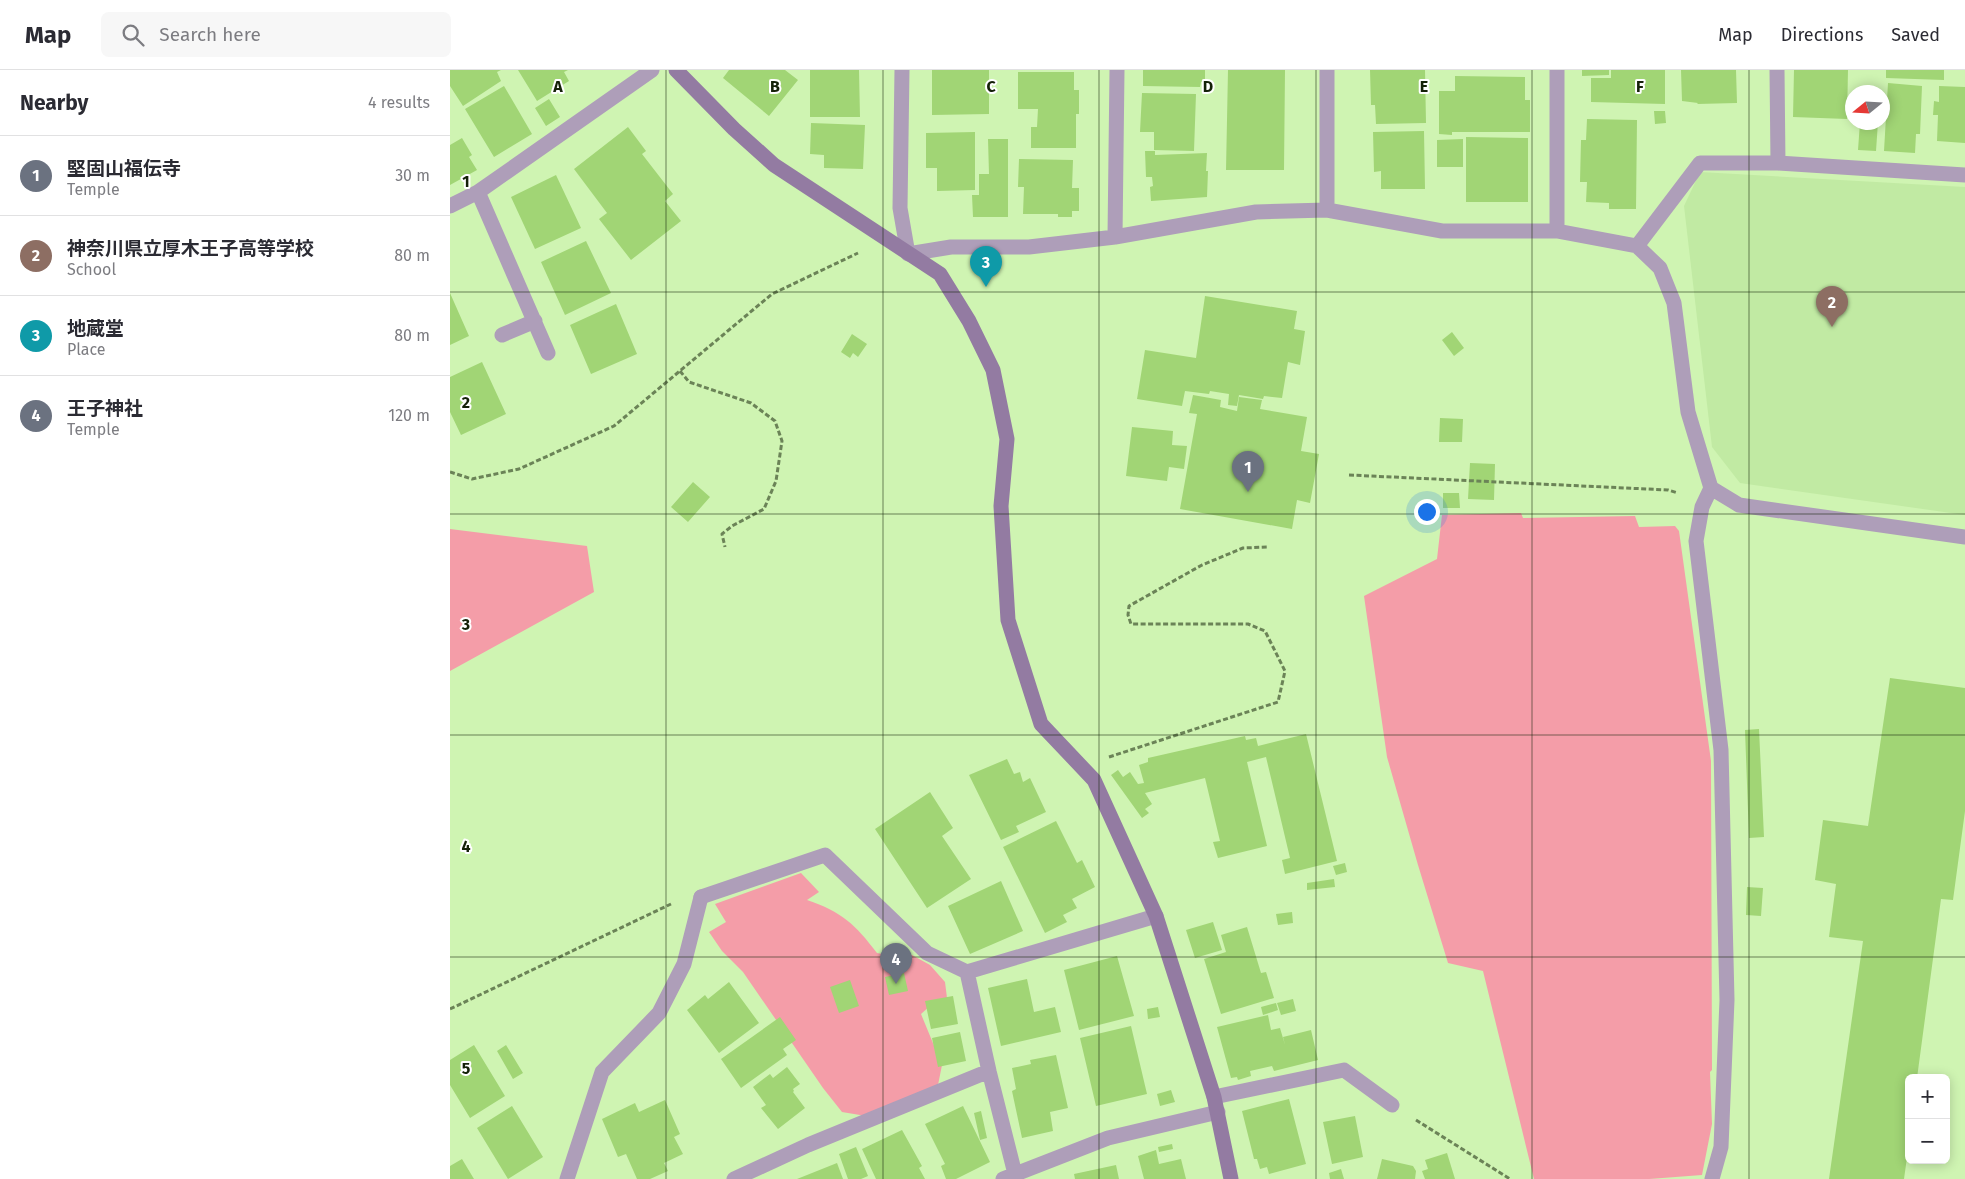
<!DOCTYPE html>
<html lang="en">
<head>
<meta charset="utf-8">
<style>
	:root { --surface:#fff; --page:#f7f7f7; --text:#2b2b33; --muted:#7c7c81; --line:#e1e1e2; --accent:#2563eb }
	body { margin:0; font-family:"Fira Sans","Noto Sans JP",sans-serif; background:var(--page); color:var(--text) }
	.controls { position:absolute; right:15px; bottom:15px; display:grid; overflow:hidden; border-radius:8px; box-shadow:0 2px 12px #0003 }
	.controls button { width:45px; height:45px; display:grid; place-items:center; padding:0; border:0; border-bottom:1px solid var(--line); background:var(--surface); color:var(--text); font:25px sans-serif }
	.compass { position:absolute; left:1395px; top:15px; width:45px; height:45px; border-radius:50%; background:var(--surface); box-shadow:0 2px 12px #0003; rotate:252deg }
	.you { position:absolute; left:976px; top:441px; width:18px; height:18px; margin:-12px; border:4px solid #fff; border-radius:50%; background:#1a73e8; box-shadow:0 0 0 8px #1a73e833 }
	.badge { display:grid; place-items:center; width:32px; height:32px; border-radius:50%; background:var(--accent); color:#fff; font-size:16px; font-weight:700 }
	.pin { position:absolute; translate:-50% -41px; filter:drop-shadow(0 1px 2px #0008) }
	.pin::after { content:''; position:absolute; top:26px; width:18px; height:15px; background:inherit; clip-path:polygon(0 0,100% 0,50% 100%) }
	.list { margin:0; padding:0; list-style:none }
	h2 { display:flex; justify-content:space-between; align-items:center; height:65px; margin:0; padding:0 20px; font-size:21px }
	h2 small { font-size:16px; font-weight:400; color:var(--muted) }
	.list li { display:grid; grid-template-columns:32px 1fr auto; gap:15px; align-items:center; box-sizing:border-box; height:80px; padding:0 20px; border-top:1px solid var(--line) }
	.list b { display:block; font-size:19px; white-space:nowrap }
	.list p { margin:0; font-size:16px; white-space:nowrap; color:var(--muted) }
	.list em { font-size:16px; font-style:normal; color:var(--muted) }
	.icon { flex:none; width:28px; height:28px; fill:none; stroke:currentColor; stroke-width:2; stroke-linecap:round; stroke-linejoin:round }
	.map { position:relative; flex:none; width:1515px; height:1109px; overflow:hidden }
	header { display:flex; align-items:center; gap:30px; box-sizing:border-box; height:70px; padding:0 25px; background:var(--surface); border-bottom:1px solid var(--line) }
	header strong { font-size:24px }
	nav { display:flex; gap:28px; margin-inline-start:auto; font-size:18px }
	.search { width:350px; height:45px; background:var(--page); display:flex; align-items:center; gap:12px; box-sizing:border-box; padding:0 18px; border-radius:8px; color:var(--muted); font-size:19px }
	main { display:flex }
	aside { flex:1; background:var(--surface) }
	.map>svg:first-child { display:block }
	.built { fill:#c1eaa3 }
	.green { fill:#f49da8 }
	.building { fill:#a1d575 }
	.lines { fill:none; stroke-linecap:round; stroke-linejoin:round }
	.path { stroke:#6b8357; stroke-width:3; stroke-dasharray:5 2.5; stroke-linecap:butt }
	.lane { stroke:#ae9eb9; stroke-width:15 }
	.street { stroke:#ae9eb9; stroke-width:15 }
	.secondary { stroke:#937ba2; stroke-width:15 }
	.grid { fill:none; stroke:#142108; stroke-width:1; stroke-opacity:0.55 }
	.grid-label { font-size:16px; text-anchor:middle; font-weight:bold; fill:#142108; stroke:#fff; stroke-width:4; stroke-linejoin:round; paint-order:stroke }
</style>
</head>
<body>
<header>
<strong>Map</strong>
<div class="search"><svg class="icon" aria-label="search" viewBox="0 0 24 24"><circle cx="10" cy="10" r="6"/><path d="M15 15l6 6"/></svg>Search here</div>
<nav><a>Map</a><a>Directions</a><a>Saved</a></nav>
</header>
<main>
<aside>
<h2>Nearby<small>4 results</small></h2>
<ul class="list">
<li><span class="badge" style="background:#6b7280">1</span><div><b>堅固山福伝寺</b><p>Temple</p></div><em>30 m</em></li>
<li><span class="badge" style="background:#8d6e63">2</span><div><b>神奈川県立厚木王子高等学校</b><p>School</p></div><em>80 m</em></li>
<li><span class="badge" style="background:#0f9aa8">3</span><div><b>地蔵堂</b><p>Place</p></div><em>80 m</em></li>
<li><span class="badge" style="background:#6b7280">4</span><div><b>王子神社</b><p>Temple</p></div><em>120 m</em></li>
</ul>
</aside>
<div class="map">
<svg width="1515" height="1109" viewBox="0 0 1515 1109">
	<rect width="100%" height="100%" fill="#cff4b2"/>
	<path class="built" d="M 1250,102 L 1515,117 L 1515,445 L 1290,413 L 1262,377 L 1234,136 Z"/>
	<path class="green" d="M 1071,443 L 1073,448 L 1185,446 L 1189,457 L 1225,456 L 1229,461 L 1261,691 L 1262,1000 L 1260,1002 L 1262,1054 L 1252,1105 L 1199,1109 L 1084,1109 L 1033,901 L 998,893 L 968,795 L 937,687 L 914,526 L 987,489 L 992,445 Z
		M 0,459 L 137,476 L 144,522 L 0,601 Z
		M 351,803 L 369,822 L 357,830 C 392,842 405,854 427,883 L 443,886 L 462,885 L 480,895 L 495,912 L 497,928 L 481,935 L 471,944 L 492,995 L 487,1020 L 416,1046 L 392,1042 L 373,1018 L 293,902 L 272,881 L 259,862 L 276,852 L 265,834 Z"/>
	<path class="building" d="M 0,0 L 51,0 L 47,2 L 51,11 L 13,36 L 0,16 Z
		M 68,0 L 118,0 L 114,2 L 119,11 L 87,31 Z
		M 279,0 L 335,0 L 348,10 L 319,46 L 273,8 Z
		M 360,0 L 409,0 L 410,47 L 360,47 Z
		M 482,0 L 539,0 L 539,44 L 482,45 Z
		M 693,0 L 755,0 L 755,12 L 751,12 L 750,17 L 693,16 Z
		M 778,0 L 835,0 L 834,100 L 776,100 Z
		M 920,0 L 975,0 L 976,53 L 926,54 L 925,35 L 921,35 Z
		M 1132,0 L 1159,0 L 1159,5 L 1132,6 Z
		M 1161,0 L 1215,0 L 1215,34 L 1141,32 L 1141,8 L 1161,8 Z
		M 1231,0 L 1286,0 L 1287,33 L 1247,34 L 1248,33 L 1232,31 Z
		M 1344,0 L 1398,0 L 1397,49 L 1343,47 Z
		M 1436,0 L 1494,0 L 1494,10 L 1436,8 Z
		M 568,2 L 624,2 L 624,20 L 629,20 L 629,44 L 626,44 L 626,78 L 581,78 L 581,57 L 587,57 L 588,39 L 568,39 Z
		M 1005,6 L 1075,7 L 1075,30 L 1080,30 L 1080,62 L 1002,62 L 1002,65 L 989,64 L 989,21 L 1005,21 Z
		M 1438,13 L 1472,16 L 1470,64 L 1466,64 L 1465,83 L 1434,81 Z
		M 54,16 L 82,64 L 44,87 L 15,39 Z
		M 1489,16 L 1515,17 L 1515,73 L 1487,71 L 1488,45 L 1483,45 L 1484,31 L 1489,32 Z
		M 692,23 L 746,24 L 744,81 L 704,80 L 704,62 L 690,62 Z
		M 99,29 L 110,47 L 96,56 L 85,38 Z
		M 1204,41 L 1215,41 L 1216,53 L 1205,54 Z
		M 1137,49 L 1187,50 L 1186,139 L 1159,139 L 1159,133 L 1136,132 L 1137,112 L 1130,112 L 1131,70 L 1136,70 Z
		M 1410,52 L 1428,52 L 1426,81 L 1408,80 Z
		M 361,53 L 415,55 L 413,99 L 374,98 L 374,85 L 360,84 Z
		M 178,57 L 196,81 L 192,84 L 223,124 L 215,131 L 231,151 L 181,190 L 149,149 L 157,143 L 124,99 Z
		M 974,61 L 975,119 L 931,119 L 931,101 L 924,102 L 923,62 Z
		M 525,62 L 525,120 L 487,121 L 487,98 L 476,98 L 476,63 Z
		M 1016,67 L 1078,68 L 1078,132 L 1016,132 Z
		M 12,68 L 22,85 L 19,87 L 27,100 L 0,115 L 0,75 Z
		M 538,69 L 558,69 L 558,147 L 523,147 L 522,125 L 529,125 L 529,104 L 539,104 Z
		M 1013,69 L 1013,97 L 987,97 L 987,70 Z
		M 695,81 L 705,81 L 705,85 L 757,83 L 756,101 L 758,101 L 757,127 L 701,131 L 700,117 L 703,116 L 702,107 L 696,107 Z
		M 569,89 L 623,90 L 622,118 L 629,118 L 629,141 L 622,141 L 622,147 L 608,147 L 608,144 L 573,144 L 574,117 L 568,117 Z
		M 106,105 L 131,158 L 85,179 L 61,127 Z
		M 136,171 L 161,223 L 115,245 L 91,192 Z
		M 0,223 L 19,266 L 0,275 Z
		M 755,226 L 847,241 L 844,259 L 855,261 L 850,295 L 838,292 L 832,328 L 814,326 L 813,329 L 789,325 L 787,336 L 778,335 L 779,324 L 760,321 L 759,324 L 735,321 L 732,336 L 687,329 L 695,280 L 746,288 Z
		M 166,234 L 187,284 L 141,304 L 120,255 Z
		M 1002,262 L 1014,278 L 1004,286 L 992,270 Z
		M 402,264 L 417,274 L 408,287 L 403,283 L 400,288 L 391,282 Z
		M 32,292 L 56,344 L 11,365 L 0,342 L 0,307 Z
		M 743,325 L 771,330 L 770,337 L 787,341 L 789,327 L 812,330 L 810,339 L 857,347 L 851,381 L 869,384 L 860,433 L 847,430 L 842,459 L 730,439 L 747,344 L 739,343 Z
		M 990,348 L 1013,349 L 1012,372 L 989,372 Z
		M 682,357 L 723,361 L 722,375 L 737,376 L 734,399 L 719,397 L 717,411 L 676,406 Z
		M 1020,393 L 1045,394 L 1044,430 L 1018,429 Z
		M 243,412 L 260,427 L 238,452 L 221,437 Z
		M 993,423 L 1009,423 L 1010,438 L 993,438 Z
		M 1440,608 L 1515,618 L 1515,741 L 1503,830 L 1491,829 L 1467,1008 L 1459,1008 L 1459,1073 L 1454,1109 L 1379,1109 L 1413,871 L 1379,867 L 1386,814 L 1365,810 L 1373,750 L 1418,756 Z
		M 1309,659 L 1314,767 L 1299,768 L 1295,660 Z
		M 856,664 L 887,791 L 835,804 L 832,790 L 840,788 L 816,687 L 797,692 L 817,776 L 768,788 L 763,772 L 770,771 L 755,708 L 695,723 L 702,734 L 695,739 L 699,743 L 692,748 L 661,705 L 668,700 L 673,707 L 680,702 L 688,714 L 694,713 L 689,695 L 698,692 L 698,688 L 795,666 L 796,670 L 806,668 L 808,676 Z
		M 557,689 L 564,704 L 570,702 L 573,712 L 580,708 L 596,742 L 566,756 L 569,762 L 551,770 L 519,705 Z
		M 480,722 L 503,758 L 492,766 L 521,809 L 477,838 L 425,759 Z
		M 606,751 L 627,793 L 632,790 L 645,817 L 622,829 L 627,838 L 613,845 L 617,852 L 595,863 L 553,777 Z
		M 895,793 L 897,802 L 886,805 L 883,796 Z
		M 884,809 L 885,817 L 857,820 L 857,813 Z
		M 551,811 L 573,861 L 520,884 L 498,836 Z
		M 1297,817 L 1313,818 L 1311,846 L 1296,845 Z
		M 842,842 L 843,853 L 828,855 L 826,844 Z
		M 763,852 L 772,880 L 745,888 L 736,860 Z
		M 797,857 L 811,903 L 816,902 L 824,928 L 771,944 L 754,889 L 776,882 L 771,865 Z
		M 667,886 L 684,946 L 629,960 L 614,900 Z
		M 454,903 L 458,921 L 439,925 L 435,907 Z
		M 577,909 L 584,942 L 605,937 L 611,962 L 551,976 L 538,918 Z
		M 400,910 L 409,936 L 389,943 L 380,917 Z
		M 279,912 L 309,953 L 269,983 L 237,940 L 255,925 L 258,929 Z
		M 503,926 L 508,954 L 481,959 L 475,931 Z
		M 843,929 L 846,941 L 831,945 L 827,933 Z
		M 826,933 L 828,940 L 813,945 L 811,937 Z
		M 708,937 L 710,947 L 698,949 L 697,939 Z
		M 818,945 L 821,960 L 830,958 L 835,975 L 833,967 L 861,960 L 868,990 L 824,1001 L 822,996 L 800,1001 L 801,1006 L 788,1010 L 787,1007 L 781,1008 L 767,957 Z
		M 330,947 L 346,970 L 333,979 L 337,985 L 291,1018 L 271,989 Z
		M 681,956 L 697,1024 L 646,1036 L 630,968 Z
		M 510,962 L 516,991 L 488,997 L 482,968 Z
		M 24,975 L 55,1026 L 20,1048 L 0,1015 L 0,990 Z
		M 56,975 L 73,1003 L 63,1009 L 47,981 Z
		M 606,985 L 618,1038 L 600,1042 L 603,1061 L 572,1068 L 562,1021 L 566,1019 L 562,998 L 581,994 L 580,990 Z
		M 337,997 L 350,1014 L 343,1019 L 344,1021 L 343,1022 L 355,1038 L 328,1059 L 311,1038 L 316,1035 L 303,1017 L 320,1004 L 323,1008 Z
		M 721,1020 L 725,1032 L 710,1036 L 707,1024 Z
		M 839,1029 L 856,1094 L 819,1104 L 817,1097 L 810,1099 L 807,1089 L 804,1089 L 792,1041 Z
		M 215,1030 L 230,1064 L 224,1067 L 233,1084 L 214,1093 L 218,1101 L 200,1109 L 187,1109 L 176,1084 L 168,1087 L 152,1049 L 185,1033 L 189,1042 Z
		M 62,1036 L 93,1087 L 58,1109 L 27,1058 Z
		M 513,1036 L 540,1092 L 506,1109 L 496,1109 L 491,1096 L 495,1094 L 475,1054 Z
		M 531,1041 L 537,1068 L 530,1070 L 524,1043 Z
		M 905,1046 L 913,1087 L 882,1094 L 873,1052 Z
		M 452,1060 L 472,1096 L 469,1098 L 475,1109 L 426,1109 L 412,1079 Z
		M 722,1074 L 723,1079 L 709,1082 L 708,1077 Z
		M 406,1077 L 418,1106 L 411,1109 L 398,1109 L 389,1084 Z
		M 706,1080 L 709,1094 L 731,1089 L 736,1109 L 694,1109 L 688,1086 Z
		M 997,1083 L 1005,1109 L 975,1109 L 972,1101 L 978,1099 L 975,1090 Z
		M 12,1089 L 24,1109 L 0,1109 L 0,1096 Z
		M 932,1089 L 963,1096 L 966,1101 L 965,1109 L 927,1109 Z
		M 387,1093 L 393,1109 L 347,1109 Z
		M 666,1095 L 669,1109 L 625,1109 L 624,1104 Z
		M 891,1099 L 894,1109 L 880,1109 L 879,1103 Z"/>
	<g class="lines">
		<path class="path" d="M 230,301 L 239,312 L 301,333 L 325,351 L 332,371 L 326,411 L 314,439 L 282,456 L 272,464 L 275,477
			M 0,402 L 22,409 L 69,399 L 164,356 L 322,224 L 408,183
			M 899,405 L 1218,420 L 1228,423
			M 659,687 L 828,632 L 835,601 L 815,561 L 798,554 L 681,554 L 678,545 L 679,536 L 752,495 L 793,478 L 818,477
			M 0,939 L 221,834
			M 966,1050 L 1060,1109"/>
		<path class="lane" d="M 117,1109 L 152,1002 L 209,943 L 234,894 L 251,827"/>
		<path class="street" d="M 452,0 L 450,138 L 458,184 L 501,177 L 579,177 L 665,167 L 806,142 L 877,140 L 992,161 L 1107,161
			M 1107,0 L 1107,161 L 1187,176 L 1210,198 L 1224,233 L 1238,342 L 1261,418 L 1252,437 L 1246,471 L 1271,680 L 1277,930 L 1271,1077 L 1262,1109
			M 1327,0 L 1328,93
			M 0,136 L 28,122
			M 877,140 L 877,0
			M 665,167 L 667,0
			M 1187,176 L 1250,93 L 1328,93 L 1515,105
			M 52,265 L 85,251
			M 98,283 L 28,122 L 202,0
			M 1261,418 L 1289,435 L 1515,467
			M 251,827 L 375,785 L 477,883 L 517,902
			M 539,1001 L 517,902 L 706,846
			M 764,1027 L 894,1000 L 942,1035
			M 284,1109 L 358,1075 L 539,1001 L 565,1104
			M 553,1109 L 658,1068 L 768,1042"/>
		<path class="secondary" d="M 226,0 L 284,59 L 324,95 L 490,204 L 519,251 L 543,300 L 557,369 L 551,436 L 558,550 L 591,654 L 644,710 L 706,846 L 764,1027 L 781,1109"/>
	</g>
	<path class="grid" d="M 216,0 L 216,1109M 433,0 L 433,1109M 649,0 L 649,1109M 866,0 L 866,1109M 1082,0 L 1082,1109M 1299,0 L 1299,1109M 0,222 L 1515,222M 0,444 L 1515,444M 0,665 L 1515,665M 0,887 L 1515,887"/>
	<g class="grid-label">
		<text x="108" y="22">A</text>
		<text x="325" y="22">B</text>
		<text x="541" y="22">C</text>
		<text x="758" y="22">D</text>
		<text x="974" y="22">E</text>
		<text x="1190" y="22">F</text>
		<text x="16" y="117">1</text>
		<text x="16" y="338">2</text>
		<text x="16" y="560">3</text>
		<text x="16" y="782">4</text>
		<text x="16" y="1004">5</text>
	</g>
</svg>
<div class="controls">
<button>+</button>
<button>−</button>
</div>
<svg class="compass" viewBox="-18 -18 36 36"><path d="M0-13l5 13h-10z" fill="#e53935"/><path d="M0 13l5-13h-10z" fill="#7c7c81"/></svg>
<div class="you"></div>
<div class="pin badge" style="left:798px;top:422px;background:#6b7280">1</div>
<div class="pin badge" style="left:1382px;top:257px;background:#8d6e63">2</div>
<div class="pin badge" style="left:536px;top:217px;background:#0f9aa8">3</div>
<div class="pin badge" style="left:446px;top:914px;background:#6b7280">4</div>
</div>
</main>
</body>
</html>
